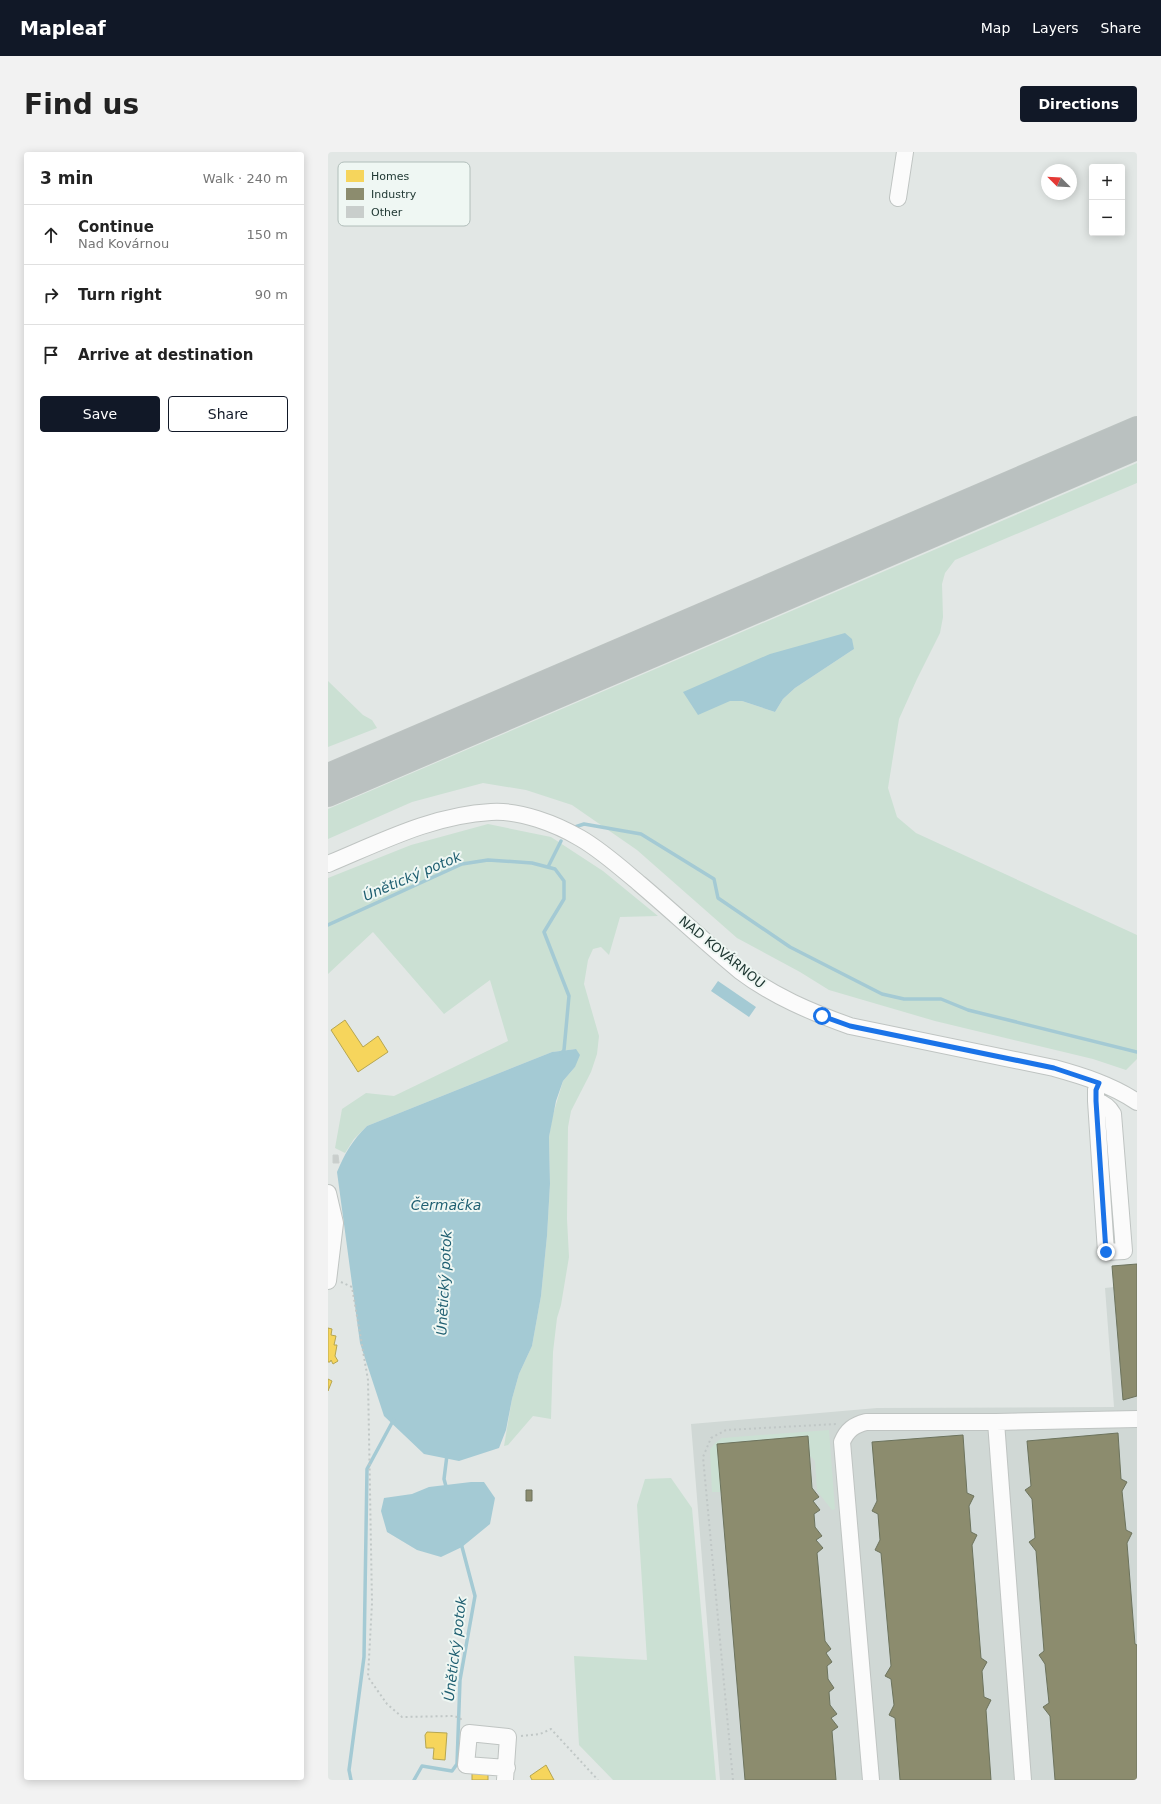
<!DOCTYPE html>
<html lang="en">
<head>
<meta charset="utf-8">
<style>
	:root { --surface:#fff; --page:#f2f2f2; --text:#222; --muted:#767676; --line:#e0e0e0; --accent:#111827 }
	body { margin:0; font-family:"DejaVu Sans",sans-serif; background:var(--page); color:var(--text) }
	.controls { position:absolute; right:12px; top:12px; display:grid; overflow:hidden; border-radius:4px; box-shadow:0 2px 10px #0003 }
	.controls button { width:36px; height:36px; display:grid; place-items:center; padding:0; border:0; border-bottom:1px solid var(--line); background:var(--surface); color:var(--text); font:20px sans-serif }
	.compass { position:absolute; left:713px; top:12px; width:36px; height:36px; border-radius:50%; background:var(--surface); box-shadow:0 2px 10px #0003; rotate:294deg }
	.stop { position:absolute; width:12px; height:12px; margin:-9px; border:3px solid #1a73e8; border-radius:50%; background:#fff }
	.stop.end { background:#1a73e8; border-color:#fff; box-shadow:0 1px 4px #0008 }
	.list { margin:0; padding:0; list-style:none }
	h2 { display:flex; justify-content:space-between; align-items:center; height:52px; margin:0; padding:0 16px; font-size:17px }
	h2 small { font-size:13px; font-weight:400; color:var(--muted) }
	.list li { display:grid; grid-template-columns:26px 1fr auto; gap:12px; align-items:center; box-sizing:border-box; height:60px; padding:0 16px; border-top:1px solid var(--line) }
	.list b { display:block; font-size:15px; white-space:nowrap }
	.list p { margin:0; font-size:13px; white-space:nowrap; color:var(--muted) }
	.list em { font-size:13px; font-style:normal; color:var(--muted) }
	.actions { display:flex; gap:8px; padding:12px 16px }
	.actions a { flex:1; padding:9px 0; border:1px solid var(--accent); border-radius:4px; text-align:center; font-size:14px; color:var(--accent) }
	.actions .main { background:var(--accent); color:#fff }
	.icon { flex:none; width:22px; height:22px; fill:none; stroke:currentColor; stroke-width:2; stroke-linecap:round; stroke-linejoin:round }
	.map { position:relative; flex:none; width:809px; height:1628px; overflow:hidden; border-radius:4px }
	header { display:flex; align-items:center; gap:24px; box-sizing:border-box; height:56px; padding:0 20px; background:var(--accent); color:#fff }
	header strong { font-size:19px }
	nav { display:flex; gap:22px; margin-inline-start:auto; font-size:14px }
	.intro { display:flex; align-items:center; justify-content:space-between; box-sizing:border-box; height:96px; padding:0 24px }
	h1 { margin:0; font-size:28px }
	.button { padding:10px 18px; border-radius:4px; background:var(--accent); color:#fff; font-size:14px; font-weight:700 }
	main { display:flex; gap:24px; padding:0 24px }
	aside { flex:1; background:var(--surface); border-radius:4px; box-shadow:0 2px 10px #0003 }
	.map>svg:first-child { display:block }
	.built { fill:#d0d8d5 }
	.green { fill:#cbe0d3; fill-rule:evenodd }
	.water { fill:#a4cad4 }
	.homes { fill:#f6d55c; stroke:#b6a650 }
	.industry { fill:#8c8c6e; stroke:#6c735d }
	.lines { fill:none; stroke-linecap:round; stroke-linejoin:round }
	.stream { stroke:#a4cad4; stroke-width:3.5 }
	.building { fill:#c9cecc; stroke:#cbd0ce }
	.minor-casing { stroke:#bfc4c2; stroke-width:18 }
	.highway-casing { stroke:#bcc3c1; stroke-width:24 }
	.path { stroke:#c0c7c6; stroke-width:2; stroke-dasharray:2 3; stroke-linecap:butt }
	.minor { stroke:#fbfbfb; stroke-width:16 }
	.highway { stroke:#bac1c0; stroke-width:22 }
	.route { stroke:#1a73e8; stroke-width:5 }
	.labels { text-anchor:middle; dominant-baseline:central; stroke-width:4; stroke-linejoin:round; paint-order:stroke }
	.street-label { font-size:13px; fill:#213934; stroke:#eff7f3 }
	.water-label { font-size:14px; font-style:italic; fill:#1f5f71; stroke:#eff7f3 }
	.key { fill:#eff7f3; stroke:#b1beba; stroke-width:1 }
	.key-label { font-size:11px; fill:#213934 }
</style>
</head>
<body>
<header>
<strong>Mapleaf</strong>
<nav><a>Map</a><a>Layers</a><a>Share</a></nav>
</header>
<div class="intro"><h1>Find us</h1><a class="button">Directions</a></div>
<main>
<aside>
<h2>3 min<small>Walk · 240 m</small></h2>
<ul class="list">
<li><svg class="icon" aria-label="ahead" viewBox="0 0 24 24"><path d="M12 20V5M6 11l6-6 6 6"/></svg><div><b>Continue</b><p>Nad Kovárnou</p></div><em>150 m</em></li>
<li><svg class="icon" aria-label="right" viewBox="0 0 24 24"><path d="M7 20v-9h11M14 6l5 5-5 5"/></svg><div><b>Turn right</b></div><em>90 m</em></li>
<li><svg class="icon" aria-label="arrive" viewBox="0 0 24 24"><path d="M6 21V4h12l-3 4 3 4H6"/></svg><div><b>Arrive at destination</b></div></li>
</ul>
<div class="actions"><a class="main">Save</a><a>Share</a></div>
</aside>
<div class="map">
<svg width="809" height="1628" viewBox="0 0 809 1628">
	<rect width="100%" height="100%" fill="#e2e7e5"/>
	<path class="built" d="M 809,1112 L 809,1628 L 392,1628 L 363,1272 L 549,1256 L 786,1255 L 777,1136 L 786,1135 L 784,1114 Z"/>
	<path class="green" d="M 809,311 L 809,331 L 627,408 L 617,421 L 614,432 L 615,465 L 612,481 L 589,527 L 571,567 L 560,636 L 569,665 L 588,681 L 809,783 L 809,907 L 798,918 L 765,907 L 607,869 L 501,838 L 472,820 L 409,786 L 309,698 L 244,653 L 198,638 L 155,631 L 84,650 L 0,687 L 0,657 ZM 526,497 L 467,536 L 455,547 L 447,560 L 414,549 L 402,549 Z
		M 0,529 L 35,563 L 44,568 L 49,576 L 0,595 Z
		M 160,672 L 223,685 L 275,719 L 330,764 L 292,765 L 281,803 L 273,795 L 265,797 L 260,808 L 256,832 L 271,884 L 269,902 L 263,920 L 243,959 L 240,975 L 239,1067 L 241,1105 L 233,1153 L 229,1166 L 225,1200 L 223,1267 L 205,1264 L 180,1293 L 176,1294 L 184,1247 L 191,1222 L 204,1194 L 213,1144 L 219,1084 L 222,1032 L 221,985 L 224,966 L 235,929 L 247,915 L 248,897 L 224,900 L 39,974 L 26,987 L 17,1001 L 7,996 L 14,957 L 38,941 L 66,944 L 180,889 L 162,828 L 116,862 L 45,780 L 0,822 L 0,726 L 83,693 Z
		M 501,1278 L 507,1357 L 504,1358 L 489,1339 L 487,1309 L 481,1303 L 479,1284 L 389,1292 L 393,1340 L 384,1340 L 382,1298 L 387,1291 L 394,1286 Z
		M 343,1326 L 364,1356 L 388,1628 L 285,1628 L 251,1593 L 246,1504 L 319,1508 L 309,1353 L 317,1327 Z"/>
	<path class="water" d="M 517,481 L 524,487 L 526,497 L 467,536 L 455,547 L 447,560 L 414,549 L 402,549 L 370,563 L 355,540 L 442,502 Z
		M 390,829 L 428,855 L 421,865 L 383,839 Z
		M 248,897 L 252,903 L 247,915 L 235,929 L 228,949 L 221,985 L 222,1032 L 219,1084 L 213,1144 L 204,1194 L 191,1222 L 184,1247 L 178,1278 L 171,1296 L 131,1309 L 96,1302 L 56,1264 L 32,1191 L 9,1020 C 17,1001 24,989 39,974 L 224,900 Z
		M 143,1330 L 156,1330 L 167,1346 L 162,1372 L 134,1395 L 113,1405 L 89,1398 L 59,1380 L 53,1359 L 56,1346 L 84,1342 L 101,1335 Z"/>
	<path class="homes" d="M 17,868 L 35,895 L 50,884 L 60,900 L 30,920 L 3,878 Z
		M 0,1176 L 4,1177 L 3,1183 L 8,1184 L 6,1193 L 9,1193 L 7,1204 L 10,1209 L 5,1212 L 3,1208 L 2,1210 L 0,1210 Z
		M 0,1227 L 4,1229 L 0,1239 Z
		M 99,1580 L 119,1581 L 117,1608 L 105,1607 L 106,1596 L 98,1596 L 97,1583 Z
		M 218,1613 L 226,1628 L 204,1628 L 202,1624 Z
		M 144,1617 L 160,1617 L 160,1628 L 144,1628 Z"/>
	<path class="industry" d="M 809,1112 L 809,1244 L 795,1248 L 784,1114 Z
		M 790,1281 L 793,1327 L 799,1330 L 794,1339 L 798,1378 L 804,1381 L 799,1391 L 807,1492 L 809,1493 L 809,1628 L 727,1628 L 722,1564 L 715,1555 L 721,1551 L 717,1512 L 711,1503 L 716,1499 L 708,1399 L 701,1390 L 707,1386 L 704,1347 L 697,1338 L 703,1334 L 699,1289 Z
		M 635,1283 L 639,1341 L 646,1344 L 641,1354 L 643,1380 L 649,1383 L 644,1393 L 653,1506 L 659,1510 L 654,1519 L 656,1545 L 663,1548 L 658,1558 L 663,1628 L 572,1628 L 567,1566 L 561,1563 L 566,1553 L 563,1527 L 557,1524 L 563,1514 L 553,1401 L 547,1398 L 552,1388 L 550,1362 L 544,1359 L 549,1349 L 544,1290 Z
		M 480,1284 L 484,1336 L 491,1345 L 485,1349 L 492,1358 L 486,1362 L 487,1375 L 494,1384 L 488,1388 L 495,1396 L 489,1401 L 497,1489 L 503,1497 L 498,1501 L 504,1510 L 499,1514 L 500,1527 L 506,1536 L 501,1540 L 502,1553 L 509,1562 L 503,1566 L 510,1575 L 504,1579 L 508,1628 L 417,1628 L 389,1292 Z
		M 198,1338 L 204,1338 L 204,1349 L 198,1349 Z"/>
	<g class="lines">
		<path class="stream" d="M 244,676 L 256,672 L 313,682 L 386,727 L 390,746 L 462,795 L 554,842 L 576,847 L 613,847 L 640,858 L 809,900
			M 220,715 L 233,689
			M 0,773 L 134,712 L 160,708 L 204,711 L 227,717 L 236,729 L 236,747 L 216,780 L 241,844 L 236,898 L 233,902
			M 119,1303 L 116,1327 L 119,1338
			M 23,1628 L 21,1618 L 36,1505 L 39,1317 L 66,1267
			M 86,1628 L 94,1614 L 124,1619 L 129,1612 L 132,1528 L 147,1444 L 133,1391"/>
	</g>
	<path class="building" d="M 5,1003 L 10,1003 L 11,1011 L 5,1011 Z"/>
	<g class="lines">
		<defs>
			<path id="minor" d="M 570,46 L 577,0
				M 0,712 C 53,690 105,663 163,660 C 192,658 228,672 252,686 C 273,698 293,716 312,732 C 345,760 378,791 412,819 C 445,844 483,860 522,874 L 726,916 C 755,924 784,933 809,950
				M 768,949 C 775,951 781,955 785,962 L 796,1099 L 778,1100 L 768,949 L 768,938 L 771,931
				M 0,1041 L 7,1071 L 0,1129
				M 668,1270 L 695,1628
				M 177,1628 L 180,1585 L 141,1581 L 138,1613 L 179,1616
				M 543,1628 L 514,1290 C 519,1278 526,1273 538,1270 L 668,1270 L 809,1267"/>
			<path id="highway" d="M 0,623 L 809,276
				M 0,643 L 809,296"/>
		</defs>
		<use href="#minor" class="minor-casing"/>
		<use href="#highway" class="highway-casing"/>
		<path class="path" d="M 13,1130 L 24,1135 L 40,1228 L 44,1451 L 40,1525 L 59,1552 L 74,1565 L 126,1564 L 132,1566 L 135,1570
			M 193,1584 L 212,1582 L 223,1577 L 270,1628
			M 405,1628 L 375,1305 L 383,1286 L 398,1278 L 509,1272"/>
		<use href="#minor" class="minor"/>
		<use href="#highway" class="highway"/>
	</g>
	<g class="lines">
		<path class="route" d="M 494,864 L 522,874 L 726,916 L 771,931 L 768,938 L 768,949 L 778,1100"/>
	</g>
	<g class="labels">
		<g class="street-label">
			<text transform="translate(394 800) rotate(39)">NAD KOVÁRNOU</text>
		</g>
		<g class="water-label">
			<text transform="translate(84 724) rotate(-23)">Únětický potok</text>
			<text x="118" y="1053">Čermačka</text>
			<text transform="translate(116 1131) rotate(-87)">Únětický potok</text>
			<text transform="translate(127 1497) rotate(-83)">Únětický potok</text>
		</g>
	</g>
	<rect x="10" y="10" width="132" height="64" rx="6" class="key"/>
	<rect x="18" y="18" width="18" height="12" fill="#f6d55c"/>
	<rect x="18" y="36" width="18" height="12" fill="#8c8c6e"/>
	<rect x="18" y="54" width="18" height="12" fill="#c9cecc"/>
	<g class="key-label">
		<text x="43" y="28">Homes</text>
		<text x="43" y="46">Industry</text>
		<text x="43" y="64">Other</text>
	</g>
</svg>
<div class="controls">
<button>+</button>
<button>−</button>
</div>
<svg class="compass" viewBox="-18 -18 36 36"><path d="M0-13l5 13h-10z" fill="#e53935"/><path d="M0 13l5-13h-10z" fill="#767676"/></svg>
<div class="stop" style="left:494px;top:864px"></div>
<div class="stop end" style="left:778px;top:1100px"></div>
</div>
</main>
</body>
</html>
